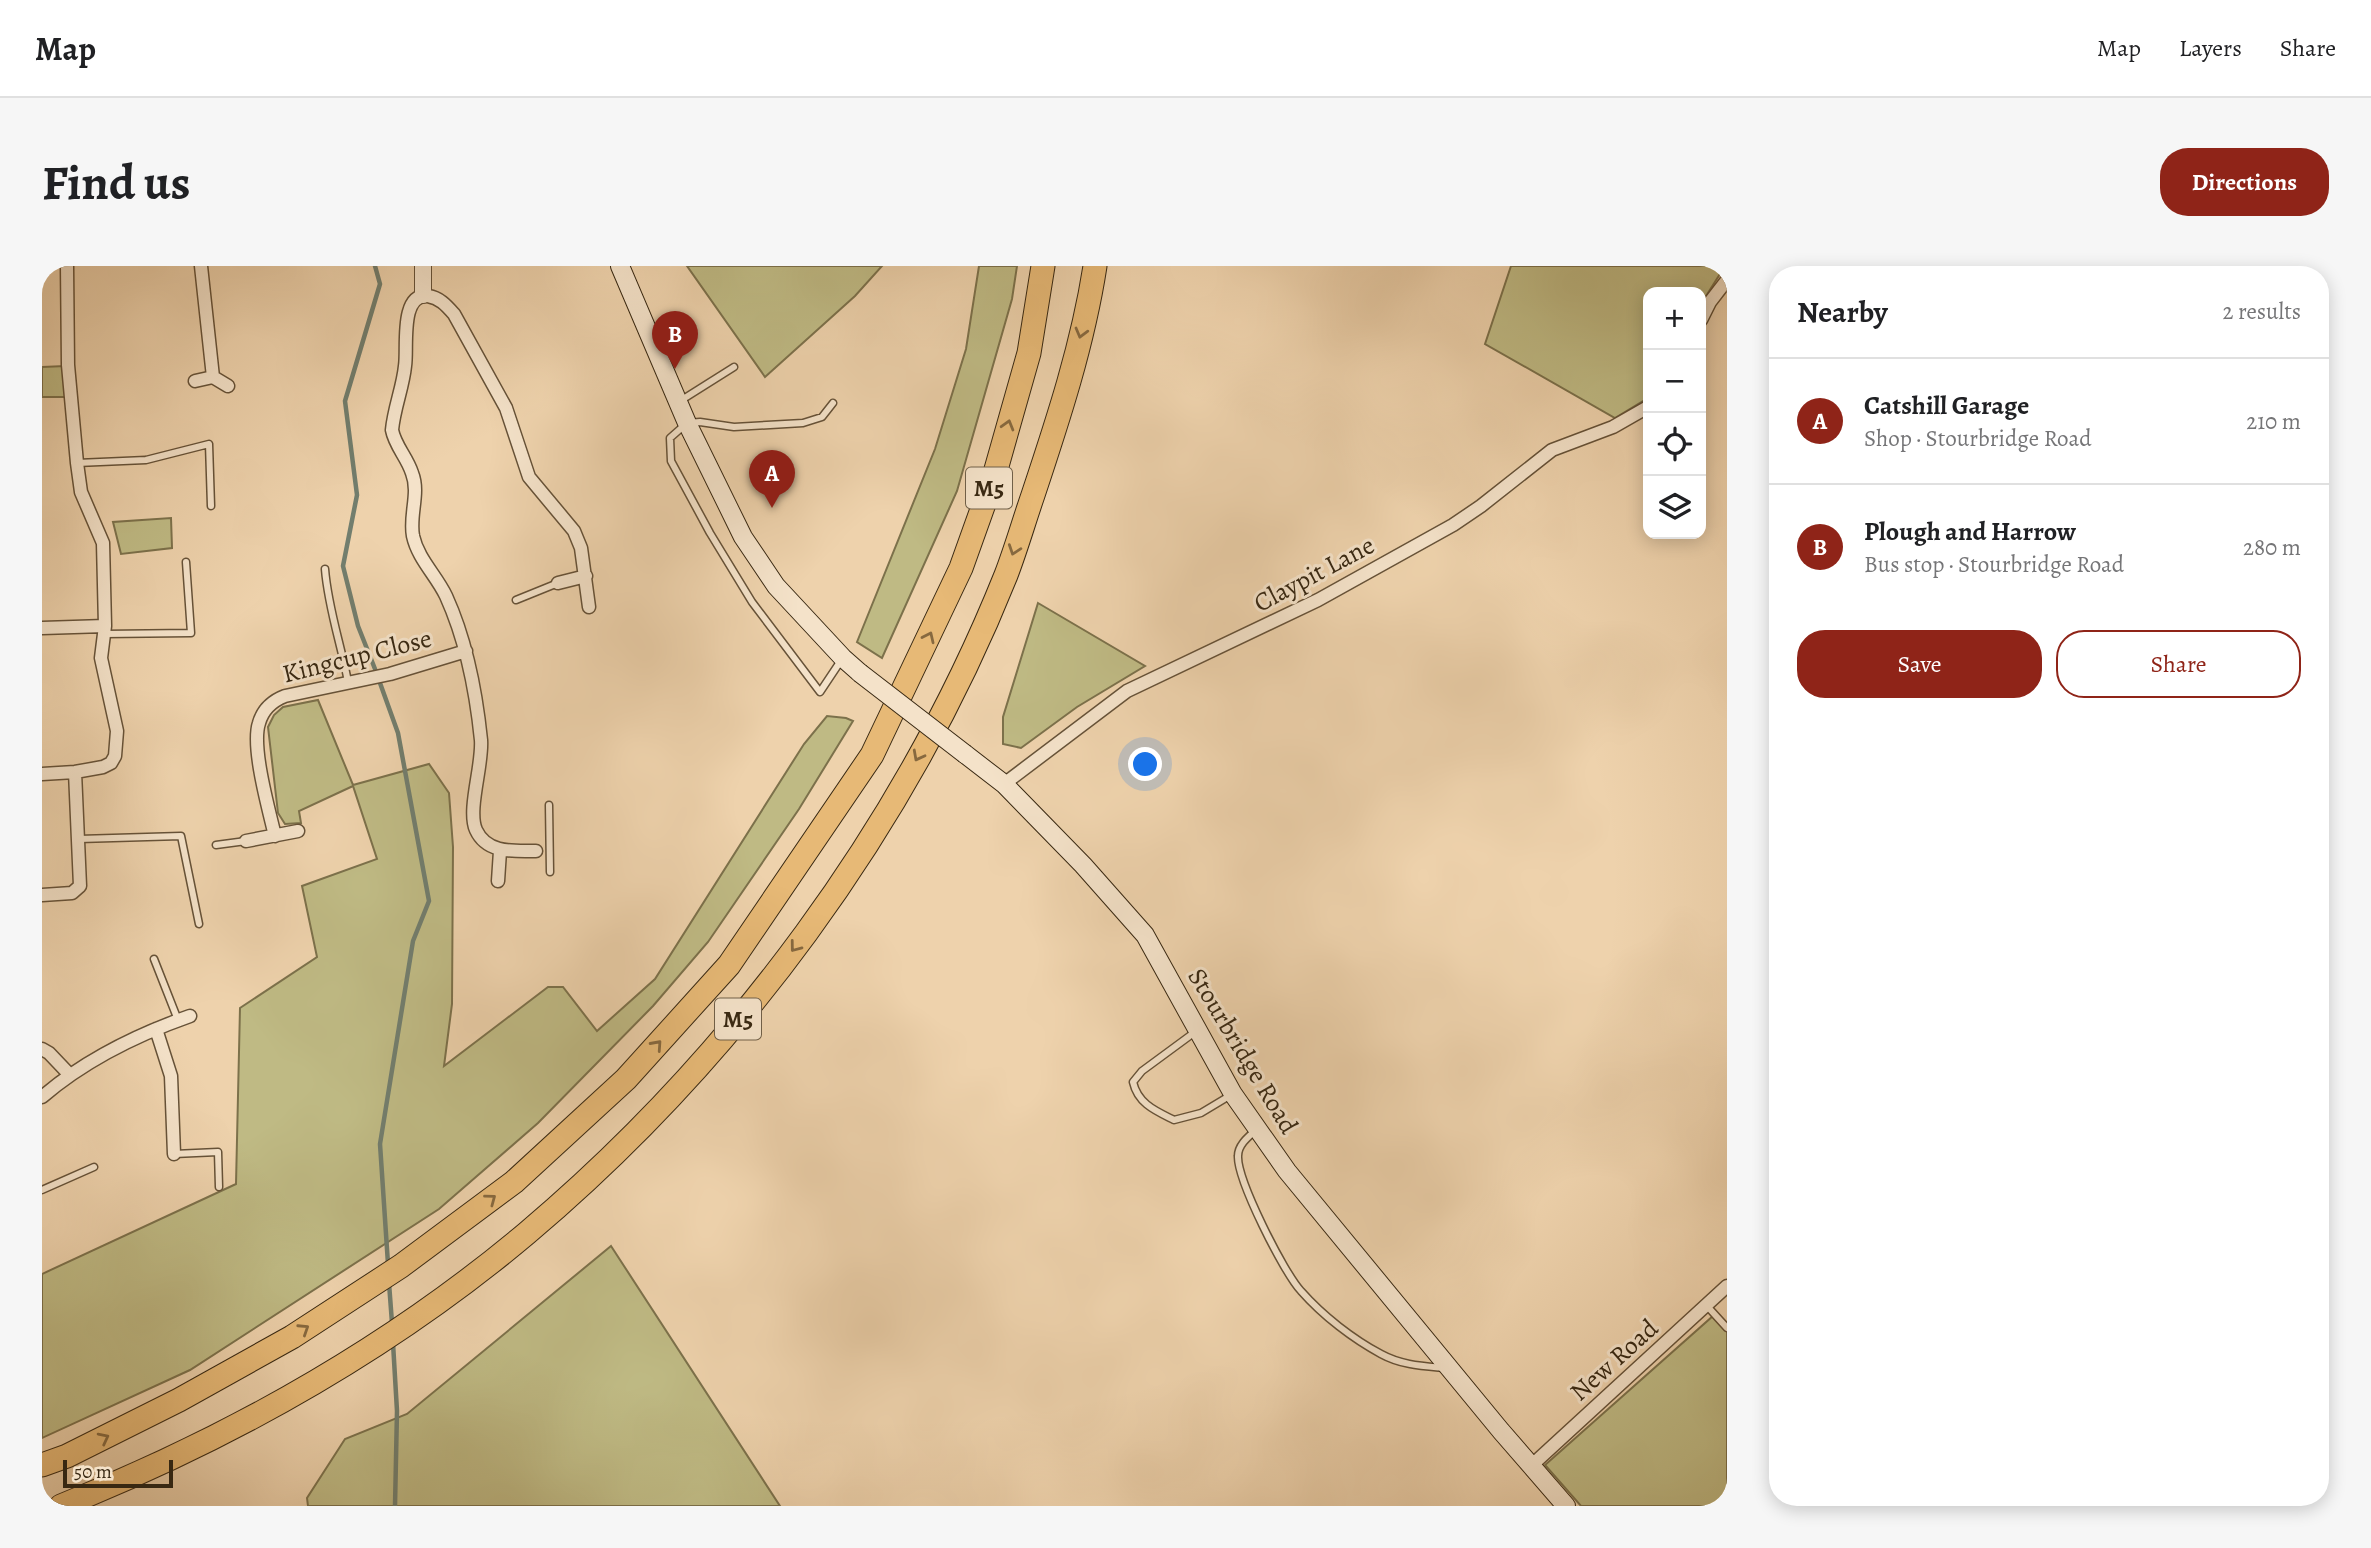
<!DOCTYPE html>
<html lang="en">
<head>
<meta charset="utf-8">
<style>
	:root { --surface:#fff; --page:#f6f6f6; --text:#202124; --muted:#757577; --line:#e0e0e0; --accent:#8f2418 }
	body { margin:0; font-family:Alegreya,serif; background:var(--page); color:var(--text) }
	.controls { position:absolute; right:21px; top:21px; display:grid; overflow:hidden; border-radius:14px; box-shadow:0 4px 18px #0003 }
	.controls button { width:63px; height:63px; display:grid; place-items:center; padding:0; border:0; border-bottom:2px solid var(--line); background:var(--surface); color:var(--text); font:35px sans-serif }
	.scale { position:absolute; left:21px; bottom:18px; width:110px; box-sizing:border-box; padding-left:7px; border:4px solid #382812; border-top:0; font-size:19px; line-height:24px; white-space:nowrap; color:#382812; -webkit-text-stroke:5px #f4e2c9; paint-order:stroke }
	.you { position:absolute; left:1104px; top:499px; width:24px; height:24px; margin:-18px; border:5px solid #fff; border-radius:50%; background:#1a73e8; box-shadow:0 0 0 10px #1a73e833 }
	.badge { display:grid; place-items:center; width:46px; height:46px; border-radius:50%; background:var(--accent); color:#fff; font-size:23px; font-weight:700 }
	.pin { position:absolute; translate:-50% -58px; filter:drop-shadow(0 2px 4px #0008) }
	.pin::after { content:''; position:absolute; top:37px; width:24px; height:21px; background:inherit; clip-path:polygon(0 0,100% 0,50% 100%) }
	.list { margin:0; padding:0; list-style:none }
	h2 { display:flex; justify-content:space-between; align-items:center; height:91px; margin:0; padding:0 28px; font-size:30px }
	h2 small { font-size:23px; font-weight:400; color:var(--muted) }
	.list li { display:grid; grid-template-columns:46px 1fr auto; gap:21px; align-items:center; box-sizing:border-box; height:126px; padding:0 28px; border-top:2px solid var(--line) }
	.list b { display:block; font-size:26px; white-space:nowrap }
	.list p { margin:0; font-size:23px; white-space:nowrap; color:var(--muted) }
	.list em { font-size:23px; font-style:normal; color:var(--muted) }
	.actions { display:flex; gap:14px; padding:21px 28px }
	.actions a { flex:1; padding:16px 0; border:2px solid var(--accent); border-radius:28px; text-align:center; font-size:24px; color:var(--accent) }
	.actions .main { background:var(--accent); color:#fff }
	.icon { flex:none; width:38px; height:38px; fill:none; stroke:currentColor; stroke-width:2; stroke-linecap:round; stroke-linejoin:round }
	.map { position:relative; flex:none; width:1685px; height:1240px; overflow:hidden; border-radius:28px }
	header { display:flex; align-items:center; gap:42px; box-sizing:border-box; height:98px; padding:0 35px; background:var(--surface); border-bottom:2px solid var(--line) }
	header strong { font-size:33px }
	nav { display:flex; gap:38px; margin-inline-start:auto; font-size:24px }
	.intro { display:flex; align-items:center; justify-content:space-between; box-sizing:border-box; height:168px; padding:0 42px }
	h1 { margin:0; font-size:49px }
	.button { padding:18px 32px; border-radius:28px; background:var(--accent); color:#fff; font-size:24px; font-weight:700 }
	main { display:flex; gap:42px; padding:0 42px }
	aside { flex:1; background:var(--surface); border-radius:28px; box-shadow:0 4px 18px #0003 }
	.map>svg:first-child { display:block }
	.green { fill:#bfba84; stroke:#7c714b; stroke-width:2 }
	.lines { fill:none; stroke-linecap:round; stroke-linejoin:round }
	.stream { stroke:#727e6e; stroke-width:4.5 }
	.service-casing { stroke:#665238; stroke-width:9 }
	.minor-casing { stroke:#665238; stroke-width:15 }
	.tertiary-casing { stroke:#665238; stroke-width:18 }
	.secondary-casing { stroke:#382812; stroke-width:20 }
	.motorway-casing { stroke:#382812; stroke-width:25 }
	.service { stroke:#f4e2c9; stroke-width:6 }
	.minor { stroke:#f4e2c9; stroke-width:12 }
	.tertiary { stroke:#f4e2c9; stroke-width:16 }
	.secondary { stroke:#f4e2c9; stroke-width:18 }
	.motorway { stroke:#e7b976; stroke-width:23 }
	.secondary-bridge-casing { stroke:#382812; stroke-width:20; stroke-linecap:butt }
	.secondary-bridge { stroke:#f4e2c9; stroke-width:18 }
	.oneway { stroke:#87693f }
	.labels { text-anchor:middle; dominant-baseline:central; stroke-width:6; stroke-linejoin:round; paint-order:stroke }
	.shield { fill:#f4e2c9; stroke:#706049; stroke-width:2 }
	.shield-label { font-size:24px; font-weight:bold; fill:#382812 }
	.street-label { font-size:26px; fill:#382812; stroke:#f4e2c9 }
</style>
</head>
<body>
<header>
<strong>Map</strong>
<nav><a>Map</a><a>Layers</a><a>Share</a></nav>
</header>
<div class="intro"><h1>Find us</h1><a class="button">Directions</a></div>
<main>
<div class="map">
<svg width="1685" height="1240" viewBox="0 0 1685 1240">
	<rect width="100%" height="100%" fill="#eed2ac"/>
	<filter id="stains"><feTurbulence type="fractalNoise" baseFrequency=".00286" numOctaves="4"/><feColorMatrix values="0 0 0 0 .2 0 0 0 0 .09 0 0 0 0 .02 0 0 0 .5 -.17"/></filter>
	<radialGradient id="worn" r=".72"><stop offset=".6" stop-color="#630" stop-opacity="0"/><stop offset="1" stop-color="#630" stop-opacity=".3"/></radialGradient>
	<path class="green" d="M 645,0 L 840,0 L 813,30 L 723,111 Z
		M 937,0 L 975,0 L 970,33 L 915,225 L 840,392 L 815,376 L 893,183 L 924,83 Z
		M 1469,0 L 1683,0 L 1659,38 L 1659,26 L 1606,26 L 1606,132 L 1573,152 L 1443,78 Z
		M 23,100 L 26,131 L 0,131 L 0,101 Z
		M 129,252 L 130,282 L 79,288 L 71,256 Z
		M 996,337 L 1103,400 L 1035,441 L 979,482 L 961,478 L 961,451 Z
		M 276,434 L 311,519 L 387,498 L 407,527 L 411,581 L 410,738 L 402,800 L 506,721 L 521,721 L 555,765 L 613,713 L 762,478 L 785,450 L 804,452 L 811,455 L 757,543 L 666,676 L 611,740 L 496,857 L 397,943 L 148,1104 L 0,1172 L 0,1008 L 194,918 L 198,742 L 275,691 L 260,620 L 335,593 L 311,520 L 257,545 L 259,557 L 243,558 L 236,547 L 226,461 L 232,449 L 241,441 Z
		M 569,980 L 738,1240 L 266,1240 L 265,1232 L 303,1173 L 365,1148 Z
		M 1671,1050 L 1685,1065 L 1685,1240 L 1539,1240 L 1503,1199 Z"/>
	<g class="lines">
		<path class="stream" d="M 333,403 L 316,360 L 301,300 L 315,229 L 303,135 L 338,18 L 333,0
			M 338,417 L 356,467 L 387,635 L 371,675 L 338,878 L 346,998
			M 347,1017 L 350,1057
			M 351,1077 L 355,1145 L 353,1240"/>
		<defs>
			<path id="service" d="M 638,135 L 692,101
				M 791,137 L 780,151 L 761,157 L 692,161 L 658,156 L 645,157 L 628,172 L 629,195 L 668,267 L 710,336 L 778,426 L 800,393
				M 35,197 L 104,194 L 167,178 L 169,240
				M 283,303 C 286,342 299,378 306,416
				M 474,334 L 516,317
				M 62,368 L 149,367 L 144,296
				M 507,539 L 508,606
				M 37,573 L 139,570 L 157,658
				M 174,579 L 204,575
				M 112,693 L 136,754
				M 1153,766 L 1100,805 L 1091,816 C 1096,838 1114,845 1132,854 L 1159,847 L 1189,829
				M 1214,864 C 1206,871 1196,879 1196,890 C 1195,914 1242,1007 1259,1025 C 1281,1050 1311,1073 1339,1088 C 1359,1099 1380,1100 1402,1102
				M 132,888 L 176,886 L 177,921
				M 0,924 L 52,901
				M 1665,1040 L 1685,1062"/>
			<path id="minor" d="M 159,0 L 171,111
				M 1659,54 L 1668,36 L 1685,14
				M 153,115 L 171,111 L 186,120
				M 516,317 L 544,310
				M 0,362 L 63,360
				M 0,508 L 33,506 L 61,501 L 69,497 L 73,490 L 75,465 L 59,392 L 63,360 L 61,277 L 39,226 L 35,197 L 26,99 L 25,0
				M 962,518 L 1085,425 L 1276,334 L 1411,259 L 1439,240 L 1510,184 L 1571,161 L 1606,141
				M 233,570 C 227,544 209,481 217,457 C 221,443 230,435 243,430 L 348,408 L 424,385
				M 204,575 L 256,565
				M 494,585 C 472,585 445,588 434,564 C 425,544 441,499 439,474 C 434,425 425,376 404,330 C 394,309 376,293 371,270 C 367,249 378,227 370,207 C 365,191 353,180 350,164 C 352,142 361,121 363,100 C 366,83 357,27 386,30 C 398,32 404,39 412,48 L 464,142 L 487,211 L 532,265 L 539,282 L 547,341
				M 456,615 L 458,585
				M 0,629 L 30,627 L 38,620 L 33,506
				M 114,763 L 129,810 L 132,888
				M 0,783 L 7,787 L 27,808
				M 0,831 C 43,794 94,769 148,750
				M 1489,1200 L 1685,1020"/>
			<path id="tertiary" d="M 381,29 L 381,0"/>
			<path id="secondary" d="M 578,0 L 645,157 L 701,271 L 734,320 L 801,392 L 818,407
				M 923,488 L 962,518 L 1041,599 L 1103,669 L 1191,828 L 1245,905 L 1459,1165 L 1524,1240"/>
			<path id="motorway" d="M 0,1199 L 25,1190 L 137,1134 L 250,1071 L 359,1000 L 472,916 L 584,813 L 687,699 L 830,489 L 919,302 L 953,207 L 987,87 L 1001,0
				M 19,1240 C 186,1173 347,1083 485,967 C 692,792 863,561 964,309 C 974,283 982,255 991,229 C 1016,154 1041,78 1053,0"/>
		</defs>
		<use href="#service" class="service-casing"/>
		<use href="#minor" class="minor-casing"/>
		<use href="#tertiary" class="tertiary-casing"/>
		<use href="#secondary" class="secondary-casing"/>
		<use href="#motorway" class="motorway-casing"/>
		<use href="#service" class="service"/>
		<use href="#minor" class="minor"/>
		<use href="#tertiary" class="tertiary"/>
		<use href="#secondary" class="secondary"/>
		<use href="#motorway" class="motorway"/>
		<defs>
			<path id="secondary-bridge" d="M 818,407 L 923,488"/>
		</defs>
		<use href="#secondary-bridge" class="secondary-bridge-casing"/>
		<use href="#secondary-bridge" class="secondary-bridge"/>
	</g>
	<defs><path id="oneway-chevron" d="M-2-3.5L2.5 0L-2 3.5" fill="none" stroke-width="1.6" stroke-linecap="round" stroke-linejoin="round" transform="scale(1.75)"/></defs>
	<g class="oneway">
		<use href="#oneway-chevron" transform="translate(1039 67) rotate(105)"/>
		<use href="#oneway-chevron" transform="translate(966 159) rotate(-74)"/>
		<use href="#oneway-chevron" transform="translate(972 284) rotate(109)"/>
		<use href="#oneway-chevron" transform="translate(887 371) rotate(-65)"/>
		<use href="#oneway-chevron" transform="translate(876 490) rotate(118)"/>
		<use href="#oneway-chevron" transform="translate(753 681) rotate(127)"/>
		<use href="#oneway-chevron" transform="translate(615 779) rotate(-48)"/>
		<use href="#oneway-chevron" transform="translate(449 933) rotate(-37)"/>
		<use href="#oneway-chevron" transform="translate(262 1063) rotate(-33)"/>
		<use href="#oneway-chevron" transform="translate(62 1172) rotate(-27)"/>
	</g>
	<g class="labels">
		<g class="shield">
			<rect x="924" y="201.5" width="46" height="41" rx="5"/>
			<rect x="673" y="732.5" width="46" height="41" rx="5"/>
		</g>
		<g class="shield-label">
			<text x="947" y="222">M5</text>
			<text x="696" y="753">M5</text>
		</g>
		<g class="street-label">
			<text transform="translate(1272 308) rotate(-28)">Claypit Lane</text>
			<text transform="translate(315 390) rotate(-14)">Kingcup Close</text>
			<text transform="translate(1201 785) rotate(59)">Stourbridge Road</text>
			<text transform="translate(1572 1094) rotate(-42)">New Road</text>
		</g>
	</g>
	<rect width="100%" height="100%" filter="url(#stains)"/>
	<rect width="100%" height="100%" fill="url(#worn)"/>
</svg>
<div class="controls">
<button>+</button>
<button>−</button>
<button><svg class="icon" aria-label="locate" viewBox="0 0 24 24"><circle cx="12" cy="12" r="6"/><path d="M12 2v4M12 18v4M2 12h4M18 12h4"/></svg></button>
<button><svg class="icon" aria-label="layers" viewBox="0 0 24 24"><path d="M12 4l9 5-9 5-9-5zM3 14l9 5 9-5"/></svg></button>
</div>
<div class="scale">50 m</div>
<div class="you"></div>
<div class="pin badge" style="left:730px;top:242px">A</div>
<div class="pin badge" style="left:633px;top:103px">B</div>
</div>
<aside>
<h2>Nearby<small>2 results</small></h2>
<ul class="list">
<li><span class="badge">A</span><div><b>Catshill Garage</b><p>Shop · Stourbridge Road</p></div><em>210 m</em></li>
<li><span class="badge">B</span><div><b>Plough and Harrow</b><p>Bus stop · Stourbridge Road</p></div><em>280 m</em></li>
</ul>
<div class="actions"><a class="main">Save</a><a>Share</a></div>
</aside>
</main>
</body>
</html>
